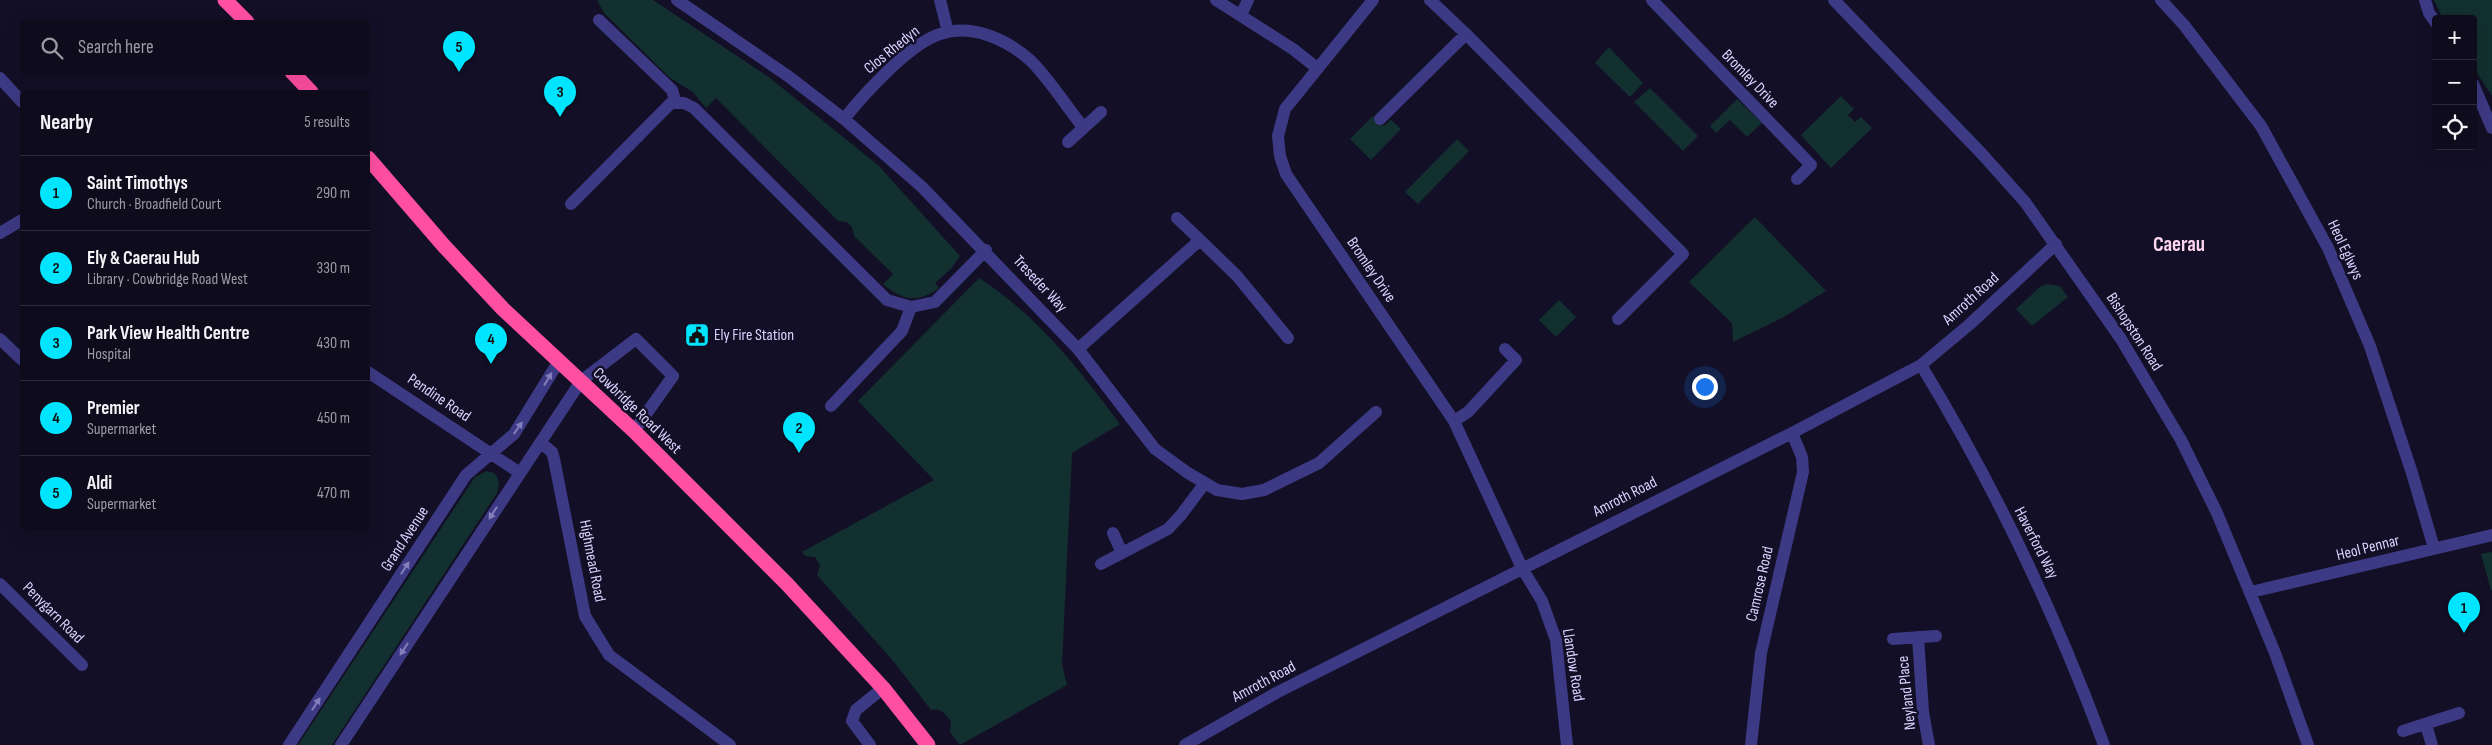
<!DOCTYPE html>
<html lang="en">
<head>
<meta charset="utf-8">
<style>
	:root { --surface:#0e0b1c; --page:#171425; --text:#f1f3f6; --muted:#9b9ba3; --line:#2e2b3b; --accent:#00e5ff }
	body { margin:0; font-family:"Sofia Sans Condensed",sans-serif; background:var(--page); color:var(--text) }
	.controls { position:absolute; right:15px; top:15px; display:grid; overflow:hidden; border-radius:5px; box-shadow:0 5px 20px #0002 }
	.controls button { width:45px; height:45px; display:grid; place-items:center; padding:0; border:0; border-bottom:1px solid var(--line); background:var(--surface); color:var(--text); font:25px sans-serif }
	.you { position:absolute; left:1704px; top:386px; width:18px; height:18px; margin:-12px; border:4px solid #fff; border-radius:50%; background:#1a73e8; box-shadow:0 0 0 8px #1a73e833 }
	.badge { display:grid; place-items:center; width:32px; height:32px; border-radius:50%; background:var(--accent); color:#111; font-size:16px; font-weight:700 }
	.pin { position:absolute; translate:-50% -41px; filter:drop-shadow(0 1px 2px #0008) }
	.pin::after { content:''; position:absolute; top:26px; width:18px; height:15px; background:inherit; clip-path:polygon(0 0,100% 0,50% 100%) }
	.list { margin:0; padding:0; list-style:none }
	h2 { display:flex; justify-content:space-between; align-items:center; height:65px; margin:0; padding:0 20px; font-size:21px }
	h2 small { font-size:16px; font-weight:400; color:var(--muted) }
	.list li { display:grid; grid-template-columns:32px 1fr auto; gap:15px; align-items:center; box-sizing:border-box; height:75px; padding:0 20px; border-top:1px solid var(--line) }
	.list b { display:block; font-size:19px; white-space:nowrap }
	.list p { margin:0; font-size:16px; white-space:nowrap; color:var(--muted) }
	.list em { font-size:16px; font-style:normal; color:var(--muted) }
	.icon { flex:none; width:28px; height:28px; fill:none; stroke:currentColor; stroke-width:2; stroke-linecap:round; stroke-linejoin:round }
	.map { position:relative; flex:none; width:2492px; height:745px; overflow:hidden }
	.search { position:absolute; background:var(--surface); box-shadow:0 5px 20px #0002; left:20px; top:20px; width:350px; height:55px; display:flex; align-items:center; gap:12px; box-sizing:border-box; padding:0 18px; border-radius:5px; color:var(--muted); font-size:19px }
	.panel { position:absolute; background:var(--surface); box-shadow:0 5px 20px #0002; left:20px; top:90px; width:350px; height:440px; border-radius:5px }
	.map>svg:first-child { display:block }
	.green { fill:#12302f }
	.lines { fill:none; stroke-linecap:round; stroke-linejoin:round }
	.minor { stroke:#3d3a85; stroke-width:12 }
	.highway { stroke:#ff4fa3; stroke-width:15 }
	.oneway { fill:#837fbc }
	.labels { text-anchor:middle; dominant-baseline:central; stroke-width:5; stroke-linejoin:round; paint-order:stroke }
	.street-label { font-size:16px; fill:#d9d4ff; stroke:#130f26 }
	.poi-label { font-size:16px; fill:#d9d4ff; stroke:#130f26; text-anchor:start }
	.district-label { font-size:21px; font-weight:bold; fill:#ffd6f0; stroke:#130f26 }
</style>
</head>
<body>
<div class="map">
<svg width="2492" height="745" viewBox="0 0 2492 745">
	<rect width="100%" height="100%" fill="#130f26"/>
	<path class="green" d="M 597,0 L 653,0 L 770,78 L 879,166 L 960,256 L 951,269 L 935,283 L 939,288 C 919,303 902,301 883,284 L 893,274 L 854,236 L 852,227 L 847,222 L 838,221 L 716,98 L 706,108 L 693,92 L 670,78 L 604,13 Z
		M 2434,0 L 2492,0 L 2492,96 L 2473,67 L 2473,19 L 2443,19 Z
		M 1609,47 L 1643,83 L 1630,97 L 1595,63 Z
		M 1650,88 L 1698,136 L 1683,151 L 1634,102 Z
		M 1841,96 L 1854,109 L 1848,115 L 1855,122 L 1861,117 L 1872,128 L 1831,168 L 1801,135 Z
		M 1737,99 L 1762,123 L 1747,137 L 1730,120 L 1716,133 L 1710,126 Z
		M 1373,116 L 1384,126 L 1391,120 L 1401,129 L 1371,160 L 1350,139 Z
		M 1457,139 L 1469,151 L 1418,204 L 1405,192 Z
		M 1755,217 L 1826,291 L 1782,318 L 1733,342 L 1732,323 L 1689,282 Z
		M 979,278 C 1040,318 1076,366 1120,424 L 1072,453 L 1062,664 L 1067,685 L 960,745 L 950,732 L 951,721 C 944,713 941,708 931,710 L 894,662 L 817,575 L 820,565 L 815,557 L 805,556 L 802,552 L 934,480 L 858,401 Z
		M 2047,284 L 2060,286 L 2068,297 L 2032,326 L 2016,309 L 2041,286 Z
		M 1559,300 L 1576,317 L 1556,337 L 1539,320 Z
		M 487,471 C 500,473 500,483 497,493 L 332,745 L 298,745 L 475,477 Z
		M 2492,552 L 2492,590 L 2491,590 L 2481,554 Z"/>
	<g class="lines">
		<path class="minor" d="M 677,0 L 788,76 L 844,119 L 922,187 L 1078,349 L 1155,449 L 1188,473 L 1217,490 L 1242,494 L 1264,490 L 1319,463 L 1376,412
			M 940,0 L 948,32
			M 1216,0 L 1293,49 L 1317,68
			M 1373,0 L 1285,109 L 1278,136 L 1280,156 L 1286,174 L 1454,421 L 1522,568 L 1542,601 L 1556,640 L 1567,745
			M 1430,0 L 1466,34 L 1683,254 L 1618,319
			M 1652,0 L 1811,165 L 1797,179
			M 1834,0 L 1982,154 L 2025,202 L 2121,339 L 2181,440 L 2217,513 L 2275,653 L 2308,745
			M 2161,0 L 2184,25 L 2261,126 L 2328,248 L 2370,346 L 2412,473 L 2434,548
			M 2425,0 L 2429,13 L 2436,23
			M 1241,15 L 1248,0
			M 599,20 L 672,90 L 676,103
			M 0,78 L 22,102
			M 2473,84 L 2492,128
			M 844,119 C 864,94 909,44 940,34 C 972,23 1008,40 1031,61 C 1050,80 1066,106 1083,127
			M 1380,119 L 1466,34
			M 1068,142 L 1101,112
			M 571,204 L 671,103 L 684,103 L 694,108 L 887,300 L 911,307 L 935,302 L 986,250
			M 1177,218 L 1200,240
			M 0,233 L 22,220
			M 0,339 L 22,360
			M 1078,349 L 1200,240 L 1237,276 L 1288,338
			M 1921,365 C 1994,485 2055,613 2104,745
			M 368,372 L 520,473
			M 831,406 L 902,331 L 911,307
			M 1454,421 L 1468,412 L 1516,360 L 1505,349
			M 541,443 L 552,452 L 554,459 L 585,616 L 609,655 L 730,745
			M 1113,533 L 1122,553
			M 1101,564 L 1168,529 L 1181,515 L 1205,483
			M 0,584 L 82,665
			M 2251,592 L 2492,535
			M 1918,637 L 1923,712 L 1929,745
			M 1893,639 L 1936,636
			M 2426,725 L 2432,745
			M 2403,731 L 2459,713
			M 289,745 L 466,475 L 514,434 L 559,361
			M 341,745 L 581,381 L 636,339 L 673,376 L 634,431
			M 870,745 L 852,721 L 856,710 L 883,688
			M 1185,745 L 1276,693 L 1792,433 L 1921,365 L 1970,324 L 2056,244
			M 1751,745 L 1761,653 L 1803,472 L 1802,457 L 1792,433"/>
		<path class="highway" d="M 225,0 L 247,22
			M 292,72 L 311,92
			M 368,158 L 444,246 L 503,309 L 634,431 L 787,584 L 883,688 L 928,745"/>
	</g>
	<defs><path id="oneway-solid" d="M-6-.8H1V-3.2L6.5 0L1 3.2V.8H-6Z" transform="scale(1.25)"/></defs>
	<g class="oneway">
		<use href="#oneway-solid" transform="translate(548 379) rotate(-59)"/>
		<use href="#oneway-solid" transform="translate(518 428) rotate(-55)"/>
		<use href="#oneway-solid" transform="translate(493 513) rotate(123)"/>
		<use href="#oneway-solid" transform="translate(405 568) rotate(-57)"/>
		<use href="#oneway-solid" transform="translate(404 649) rotate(123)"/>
		<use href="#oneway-solid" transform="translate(316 704) rotate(-57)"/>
	</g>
	<defs>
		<symbol id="civic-square" viewBox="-11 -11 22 22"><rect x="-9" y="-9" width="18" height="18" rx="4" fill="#00e5ff" stroke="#130f26"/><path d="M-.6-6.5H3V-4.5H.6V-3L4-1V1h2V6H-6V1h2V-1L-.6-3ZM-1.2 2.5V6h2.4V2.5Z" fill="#111"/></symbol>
	</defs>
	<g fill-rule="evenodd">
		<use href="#civic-square" x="683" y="321" width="28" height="28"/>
	</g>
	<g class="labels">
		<g class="street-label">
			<text transform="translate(892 50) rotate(-39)">Clos Rhedyn</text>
			<text transform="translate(1750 79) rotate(46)">Bromley Drive</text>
			<text transform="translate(2345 250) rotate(65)">Heol Eglwys</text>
			<text transform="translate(1371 270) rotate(56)">Bromley Drive</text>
			<text transform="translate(1040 284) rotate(47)">Treseder Way</text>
			<text transform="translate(1971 299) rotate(-42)">Amroth Road</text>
			<text transform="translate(2134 332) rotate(57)">Bishopston Road</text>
			<text transform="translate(439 398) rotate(34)">Pendine Road</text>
			<text transform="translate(637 411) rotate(44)">Cowbridge Road West</text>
			<text transform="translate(1625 497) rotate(-27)">Amroth Road</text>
			<text transform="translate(405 539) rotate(-57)">Grand Avenue</text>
			<text transform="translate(2036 543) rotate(63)">Haverford Way</text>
			<text transform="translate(2368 548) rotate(-14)">Heol Pennar</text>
			<text transform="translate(592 561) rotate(79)">Highmead Road</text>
			<text transform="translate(1760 584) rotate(-77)">Camrose Road</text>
			<text transform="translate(53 613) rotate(45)">Penygarn Road</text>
			<text transform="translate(1573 665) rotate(81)">Llandow Road</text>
			<text transform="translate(1264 682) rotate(-28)">Amroth Road</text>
			<text transform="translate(1907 693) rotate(-96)">Neyland Place</text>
		</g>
		<g class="poi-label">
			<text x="714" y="335">Ely Fire Station</text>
		</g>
		<g class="district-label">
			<text x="2179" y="244">Caerau</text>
		</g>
	</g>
</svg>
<div class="controls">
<button>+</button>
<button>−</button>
<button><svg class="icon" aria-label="locate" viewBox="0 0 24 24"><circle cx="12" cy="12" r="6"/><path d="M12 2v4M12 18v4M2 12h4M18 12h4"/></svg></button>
</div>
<div class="you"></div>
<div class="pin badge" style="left:2464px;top:633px">1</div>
<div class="pin badge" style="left:799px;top:453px">2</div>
<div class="pin badge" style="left:560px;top:117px">3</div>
<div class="pin badge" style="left:491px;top:364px">4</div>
<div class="pin badge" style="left:459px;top:72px">5</div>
<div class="search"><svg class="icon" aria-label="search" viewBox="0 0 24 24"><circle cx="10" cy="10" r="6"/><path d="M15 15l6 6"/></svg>Search here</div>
<section class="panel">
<h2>Nearby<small>5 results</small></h2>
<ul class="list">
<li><span class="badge">1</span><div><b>Saint Timothys</b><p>Church · Broadfield Court</p></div><em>290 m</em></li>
<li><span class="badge">2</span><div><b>Ely &amp; Caerau Hub</b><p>Library · Cowbridge Road West</p></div><em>330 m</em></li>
<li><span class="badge">3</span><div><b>Park View Health Centre</b><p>Hospital</p></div><em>430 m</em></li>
<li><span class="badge">4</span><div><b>Premier</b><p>Supermarket</p></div><em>450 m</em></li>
<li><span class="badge">5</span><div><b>Aldi</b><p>Supermarket</p></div><em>470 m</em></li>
</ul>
</section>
</div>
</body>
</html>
